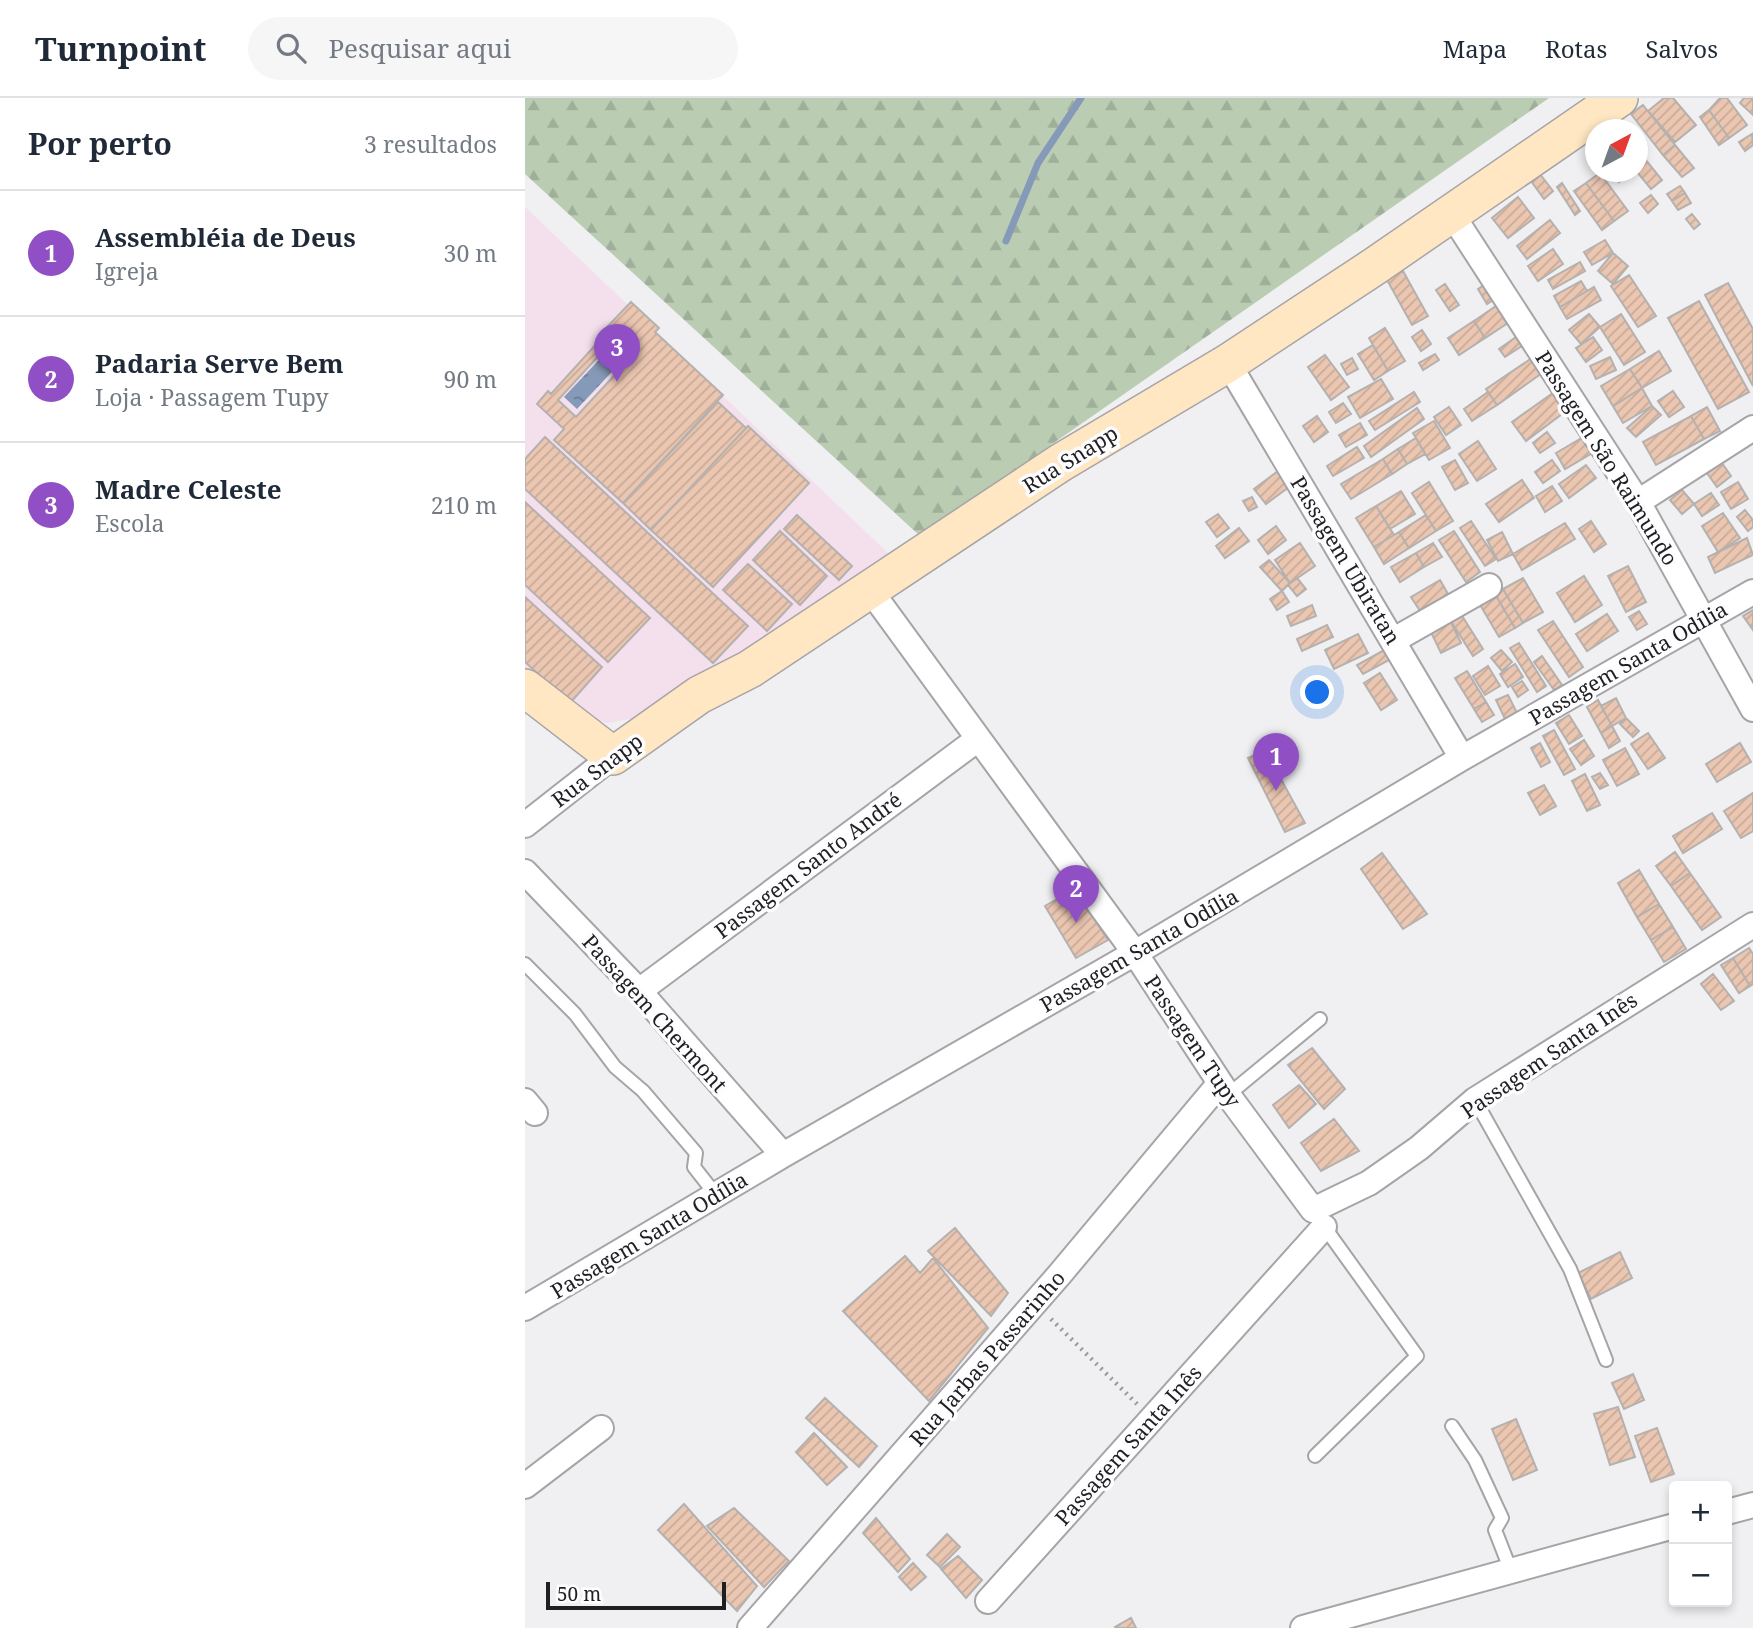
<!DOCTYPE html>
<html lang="pt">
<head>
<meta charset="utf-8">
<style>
	:root { --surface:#fff; --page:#f6f6f7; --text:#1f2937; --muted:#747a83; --line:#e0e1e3; --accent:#904fc4 }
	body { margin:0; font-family:"Noto Serif",serif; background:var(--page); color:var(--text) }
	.controls { position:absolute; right:21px; bottom:21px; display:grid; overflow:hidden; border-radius:7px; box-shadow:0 4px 10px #0003 }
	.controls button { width:63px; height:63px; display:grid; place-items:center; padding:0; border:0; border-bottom:2px solid var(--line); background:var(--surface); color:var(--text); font:35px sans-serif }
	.compass { position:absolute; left:1060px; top:21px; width:63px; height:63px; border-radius:50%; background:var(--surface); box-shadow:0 4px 10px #0003; rotate:41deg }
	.scale { position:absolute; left:21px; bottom:18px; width:180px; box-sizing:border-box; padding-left:7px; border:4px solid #1f1f20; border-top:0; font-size:19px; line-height:24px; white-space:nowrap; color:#1f1f20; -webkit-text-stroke:5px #fdfdff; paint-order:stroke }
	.you { position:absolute; left:793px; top:595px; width:24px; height:24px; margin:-18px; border:5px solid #fff; border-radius:50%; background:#1a73e8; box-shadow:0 0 0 10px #1a73e833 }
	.badge { display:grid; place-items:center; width:46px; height:46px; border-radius:50%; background:var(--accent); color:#fff; font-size:23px; font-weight:700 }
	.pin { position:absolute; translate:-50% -58px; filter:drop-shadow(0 2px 4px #0008) }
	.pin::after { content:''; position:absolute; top:37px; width:24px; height:21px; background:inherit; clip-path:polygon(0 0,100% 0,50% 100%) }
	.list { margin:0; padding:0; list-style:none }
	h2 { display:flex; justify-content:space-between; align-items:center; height:91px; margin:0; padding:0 28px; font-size:30px }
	h2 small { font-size:23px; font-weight:400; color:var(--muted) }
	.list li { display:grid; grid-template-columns:46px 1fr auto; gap:21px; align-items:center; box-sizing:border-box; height:126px; padding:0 28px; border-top:2px solid var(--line) }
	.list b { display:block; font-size:26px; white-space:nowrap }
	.list p { margin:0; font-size:23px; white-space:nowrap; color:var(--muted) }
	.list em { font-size:23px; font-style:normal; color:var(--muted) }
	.icon { flex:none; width:38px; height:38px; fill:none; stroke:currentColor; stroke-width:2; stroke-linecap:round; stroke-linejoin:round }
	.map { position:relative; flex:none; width:1228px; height:1530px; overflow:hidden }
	header { display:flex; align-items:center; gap:42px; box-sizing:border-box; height:98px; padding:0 35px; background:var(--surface); border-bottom:2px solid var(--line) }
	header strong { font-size:33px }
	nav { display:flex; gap:38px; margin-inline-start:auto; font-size:24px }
	.search { width:490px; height:63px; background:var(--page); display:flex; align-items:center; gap:18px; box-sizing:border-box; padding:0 24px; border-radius:38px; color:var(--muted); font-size:26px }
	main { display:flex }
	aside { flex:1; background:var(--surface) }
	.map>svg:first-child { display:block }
	.education { fill:#f4dfed }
	.forest { fill:url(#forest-firs) }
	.water { fill:url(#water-ripples) }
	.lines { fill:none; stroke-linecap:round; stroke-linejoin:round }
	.stream { stroke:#859ab8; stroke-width:7 }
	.building { fill:url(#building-hatch); stroke:#b4b1af; stroke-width:2; fill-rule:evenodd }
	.service-casing { stroke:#a6a4a7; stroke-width:16 }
	.minor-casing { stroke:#a6a4a7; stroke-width:28 }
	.secondary-casing { stroke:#a6a4a7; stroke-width:40 }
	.path { stroke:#9a999b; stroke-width:4.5; stroke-dasharray:2 5; stroke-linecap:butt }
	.service { stroke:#fff; stroke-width:12 }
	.minor { stroke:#fff; stroke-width:24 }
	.secondary { stroke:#fee7c2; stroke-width:37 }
	.labels { text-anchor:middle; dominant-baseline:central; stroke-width:7; stroke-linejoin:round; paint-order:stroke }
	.street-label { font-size:21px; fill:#1f1f20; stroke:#fdfdff }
</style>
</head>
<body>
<header>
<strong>Turnpoint</strong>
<div class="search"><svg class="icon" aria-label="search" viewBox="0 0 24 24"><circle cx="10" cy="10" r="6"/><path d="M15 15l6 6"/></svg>Pesquisar aqui</div>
<nav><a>Mapa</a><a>Rotas</a><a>Salvos</a></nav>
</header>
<main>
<aside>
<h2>Por perto<small>3 resultados</small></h2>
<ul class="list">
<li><span class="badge">1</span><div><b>Assembléia de Deus</b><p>Igreja</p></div><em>30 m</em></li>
<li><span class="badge">2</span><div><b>Padaria Serve Bem</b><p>Loja · Passagem Tupy</p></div><em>90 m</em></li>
<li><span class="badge">3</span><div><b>Madre Celeste</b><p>Escola</p></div><em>210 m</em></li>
</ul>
</aside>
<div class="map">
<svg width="1228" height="1530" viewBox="0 0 1228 1530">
	<defs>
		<pattern id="forest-firs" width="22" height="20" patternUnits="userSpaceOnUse" patternTransform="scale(1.75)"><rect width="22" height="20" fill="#bacdb3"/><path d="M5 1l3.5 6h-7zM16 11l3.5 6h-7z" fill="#9fb09a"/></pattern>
		<pattern id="water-ripples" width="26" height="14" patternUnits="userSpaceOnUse" patternTransform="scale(1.75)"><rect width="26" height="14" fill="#859ab8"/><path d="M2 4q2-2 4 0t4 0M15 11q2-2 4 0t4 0" fill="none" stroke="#6c7d95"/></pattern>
		<pattern id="building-hatch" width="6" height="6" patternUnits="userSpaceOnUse" patternTransform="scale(1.75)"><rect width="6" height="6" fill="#ebc6b1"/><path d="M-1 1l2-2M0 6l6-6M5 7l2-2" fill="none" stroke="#c9aa98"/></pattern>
	</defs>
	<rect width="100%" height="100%" fill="#f0eff2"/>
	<path class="education" d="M 0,109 L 366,458 L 110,620 L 82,625 L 24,604 L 0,581 Z"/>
	<path class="forest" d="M 0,0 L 1024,0 L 395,438 L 0,76 Z"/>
	<path class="water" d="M 86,249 L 99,261 L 52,311 L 39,299 Z"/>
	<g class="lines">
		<path class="stream" d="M 481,143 L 513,65 L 556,0"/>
	</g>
	<path class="building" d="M 1139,0 L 1148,0 L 1171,27 L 1150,44 L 1123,13 Z
		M 1195,0 L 1202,0 L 1222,27 L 1204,40 L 1184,12 Z
		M 1219,0 L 1228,0 L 1228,17 L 1215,5 Z
		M 1118,7 L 1150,47 L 1138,57 L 1106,16 Z
		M 1184,12 L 1204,40 L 1194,47 L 1175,19 Z
		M 1227,36 L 1228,47 L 1220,53 L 1214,44 Z
		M 1150,47 L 1169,70 L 1157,79 L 1138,57 Z
		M 1112,51 L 1137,82 L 1126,91 L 1112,74 Z
		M 1084,74 L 1103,74 L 1104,75 L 1094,84 Z
		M 1075,75 L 1103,113 L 1089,123 L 1061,85 Z
		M 1015,76 L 1028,93 L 1019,101 L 1006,83 Z
		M 1037,85 L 1055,113 L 1050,117 L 1032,89 Z
		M 1061,85 L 1089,123 L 1077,132 L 1049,93 Z
		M 1155,88 L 1160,95 L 1147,103 L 1142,96 Z
		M 1160,95 L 1166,105 L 1153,112 L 1147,103 Z
		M 1126,97 L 1133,106 L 1123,115 L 1115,105 Z
		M 993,99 L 1009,120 L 983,140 L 967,120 Z
		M 1167,116 L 1175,126 L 1169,131 L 1161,121 Z
		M 1025,122 L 1035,135 L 1002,161 L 992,148 Z
		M 1080,142 L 1088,155 L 1067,167 L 1059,154 Z
		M 1028,151 L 1038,166 L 1013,183 L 1003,168 Z
		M 1088,155 L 1103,168 L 1088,186 L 1073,173 Z
		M 1055,164 L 1060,173 L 1028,191 L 1023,182 Z
		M 878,173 L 903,218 L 887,227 L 862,182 Z
		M 1104,177 L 1131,218 L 1113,229 L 1086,188 Z
		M 1056,183 L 1062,193 L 1035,209 L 1029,198 Z
		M 962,185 L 971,200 L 962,206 L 953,191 Z
		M 1203,185 L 1228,231 L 1228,288 L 1180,197 Z
		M 920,186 L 934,207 L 925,213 L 911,192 Z
		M 1069,189 L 1076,202 L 1042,221 L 1035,209 Z
		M 1174,203 L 1224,294 L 1193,311 L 1143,220 Z
		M 106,204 L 134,230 L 130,234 L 198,297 L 98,405 L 29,342 L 39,331 L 12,306 L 23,293 L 26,296 L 84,232 L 81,230 ZM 91,239 L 109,256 L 51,319 L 33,302 Z
		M 977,204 L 989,221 L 960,240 L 949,223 Z
		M 1064,216 L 1075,229 L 1056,246 L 1044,232 Z
		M 1096,216 L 1120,254 L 1099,267 L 1075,229 Z
		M 949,223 L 960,240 L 934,257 L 923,240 Z
		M 860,230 L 880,263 L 863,273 L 844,240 Z
		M 897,232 L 906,246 L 896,253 L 887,239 Z
		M 994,237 L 1000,246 L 980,259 L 974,251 Z
		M 1068,239 L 1077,252 L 1061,264 L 1051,250 Z
		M 848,247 L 863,273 L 849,282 L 833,256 Z
		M 1134,253 L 1146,273 L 1117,290 L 1105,271 Z
		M 910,256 L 914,262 L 898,272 L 894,265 Z
		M 800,257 L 824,289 L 806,302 L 783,269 Z
		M 1010,258 L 1020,273 L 972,307 L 961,291 Z
		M 1085,259 L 1091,272 L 1071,281 L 1065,268 Z
		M 827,260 L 833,271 L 822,277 L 816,266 Z
		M 1105,271 L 1117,290 L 1088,308 L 1076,288 Z
		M 856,281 L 868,301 L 835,320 L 823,299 Z
		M 1117,290 L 1127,308 L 1098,325 L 1088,308 Z
		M 1148,293 L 1159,309 L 1144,319 L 1133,303 Z
		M 889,294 L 895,304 L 850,332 L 844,323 Z
		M 963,294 L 972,307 L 947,323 L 939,311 Z
		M 1028,295 L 1041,313 L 1001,343 L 987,324 Z
		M 193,304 L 221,330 L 126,432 L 98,405 Z
		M 818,305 L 826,316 L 811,325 L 804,314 Z
		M 1127,308 L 1136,317 L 1111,339 L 1102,330 Z
		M 924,309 L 936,327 L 921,337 L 909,319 Z
		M 1182,309 L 1195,333 L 1179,341 L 1166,318 Z
		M 892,310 L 899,321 L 846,359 L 839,348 Z
		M 792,318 L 803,334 L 789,344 L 778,328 Z
		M 1166,318 L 1179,341 L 1131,367 L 1118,344 Z
		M 909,323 L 925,350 L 904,362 L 888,335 Z
		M 835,325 L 842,337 L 821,349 L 814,337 Z
		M 223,328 L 284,385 L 188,489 L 126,432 Z
		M 1022,334 L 1030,345 L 1015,355 L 1008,345 Z
		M 1067,334 L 1076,350 L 1040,371 L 1031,355 Z
		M 20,339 L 223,528 L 188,565 L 0,391 L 0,361 Z
		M 891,340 L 900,356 L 882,366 L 873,351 Z
		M 953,343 L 971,371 L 952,383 L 934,356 Z
		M 832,349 L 839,360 L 808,378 L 802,368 Z
		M 873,351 L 882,366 L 867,376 L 858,361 Z
		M 858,361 L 867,376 L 826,401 L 816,386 Z
		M 930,362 L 943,385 L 930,392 L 917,369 Z
		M 1027,362 L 1035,373 L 1018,385 L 1010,374 Z
		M 1197,365 L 1206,378 L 1192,389 L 1182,375 Z
		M 1061,367 L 1071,380 L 1044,400 L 1034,386 Z
		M 753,373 L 764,389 L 741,406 L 729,391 Z
		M 997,382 L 1009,400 L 974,424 L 961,406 Z
		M 904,384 L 928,423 L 911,433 L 887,395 Z
		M 1213,384 L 1223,401 L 1206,411 L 1196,394 Z
		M 1027,388 L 1037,403 L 1020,414 L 1011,398 Z
		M 1157,392 L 1169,406 L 1157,416 L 1145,402 Z
		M 876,393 L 890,416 L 865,431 L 851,408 Z
		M 1186,395 L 1194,407 L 1177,418 L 1169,406 Z
		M 727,399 L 732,409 L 724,413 L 718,403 Z
		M 0,404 L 125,520 L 83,564 L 0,487 Z
		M 851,408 L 869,437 L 849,449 L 831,420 Z
		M 1220,412 L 1228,422 L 1228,429 L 1223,433 L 1212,419 Z
		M 1198,415 L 1215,440 L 1193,454 L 1177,428 Z
		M 693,416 L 704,430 L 692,439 L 681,424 Z
		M 272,417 L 327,468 L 314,482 L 259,431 Z
		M 901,417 L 911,433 L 884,450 L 874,434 Z
		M 946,423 L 971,461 L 960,468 L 935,430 Z
		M 1066,423 L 1081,446 L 1069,454 L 1054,431 Z
		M 1040,425 L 1050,441 L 997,472 L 988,456 Z
		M 751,428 L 761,442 L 743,456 L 733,442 Z
		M 714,430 L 724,443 L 700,460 L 691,448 Z
		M 255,433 L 302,478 L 275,507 L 228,462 Z
		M 929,433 L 955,474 L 941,484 L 914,442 Z
		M 874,434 L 884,450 L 859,466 L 849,449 Z
		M 977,434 L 988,456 L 973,463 L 962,442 Z
		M 1222,440 L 1228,457 L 1190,475 L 1183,459 Z
		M 775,445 L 790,468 L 765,485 L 750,462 Z
		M 908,445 L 917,459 L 899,469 L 891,455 Z
		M 891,455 L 899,469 L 875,484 L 866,469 Z
		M 744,462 L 765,485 L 757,493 L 735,469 Z
		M 223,466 L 267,506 L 242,533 L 198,492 Z
		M 1103,468 L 1121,504 L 1101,514 L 1083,478 Z
		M 1059,478 L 1077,507 L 1050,524 L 1032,495 Z
		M 772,480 L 781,491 L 772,498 L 763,487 Z
		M 998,480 L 1018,514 L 998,525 L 978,491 Z
		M 915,482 L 923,496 L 895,513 L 886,499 Z
		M 978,491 L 998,525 L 990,530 L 970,496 Z
		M 757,493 L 764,504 L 752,512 L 745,501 Z
		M 970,496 L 990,530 L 974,539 L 954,505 Z
		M 0,499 L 77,569 L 45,605 L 0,564 Z
		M 787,507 L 791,518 L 766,528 L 762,518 Z
		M 1228,512 L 1228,532 L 1218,518 Z
		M 934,513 L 958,551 L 948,558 L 924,520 Z
		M 1114,513 L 1122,526 L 1112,532 L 1104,519 Z
		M 1082,516 L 1093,533 L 1062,553 L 1051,536 Z
		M 924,520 L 936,545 L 916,555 L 904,530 Z
		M 1028,523 L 1058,569 L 1044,579 L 1013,532 Z
		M 802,527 L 808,539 L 777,553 L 772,541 Z
		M 833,536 L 843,555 L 809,571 L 800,552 Z
		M 994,545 L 1021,588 L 1012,594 L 985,550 Z
		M 861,551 L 864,562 L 838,576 L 832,567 Z
		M 976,552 L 987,564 L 977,573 L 966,560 Z
		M 1017,558 L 1037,587 L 1029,592 L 1009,564 Z
		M 990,566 L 998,579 L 983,589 L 975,576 Z
		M 963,568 L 975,588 L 960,597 L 948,578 Z
		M 942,573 L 961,604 L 949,611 L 930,580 Z
		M 855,575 L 872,602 L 856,612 L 839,585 Z
		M 997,583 L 1003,592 L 993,599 L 987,589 Z
		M 983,597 L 992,615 L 980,621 L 971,602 Z
		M 1091,600 L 1101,620 L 1087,628 L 1076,608 Z
		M 1073,602 L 1087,628 L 1076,635 L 1062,609 Z
		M 961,604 L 969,617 L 957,624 L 949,611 Z
		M 1044,617 L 1057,638 L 1044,646 L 1031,625 Z
		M 1101,620 L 1114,633 L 1108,639 L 1095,626 Z
		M 1087,628 L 1095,643 L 1084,650 L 1076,635 Z
		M 1029,632 L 1050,671 L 1039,677 L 1018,638 Z
		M 1123,635 L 1140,660 L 1123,671 L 1106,646 Z
		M 1059,642 L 1069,658 L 1056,667 L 1045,651 Z
		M 1015,645 L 1025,664 L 1016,669 L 1006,650 Z
		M 1215,645 L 1226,664 L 1192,684 L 1181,666 Z
		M 1100,650 L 1114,676 L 1092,688 L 1078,662 Z
		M 740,652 L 780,725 L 760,734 L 723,660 Z
		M 1075,675 L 1083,687 L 1075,691 L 1067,679 Z
		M 1060,676 L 1075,707 L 1062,713 L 1047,683 Z
		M 1019,687 L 1031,708 L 1015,717 L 1003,695 Z
		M 1228,695 L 1228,733 L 1216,740 L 1199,713 Z
		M 1187,715 L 1197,731 L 1158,755 L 1148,738 Z
		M 1150,754 L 1165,775 L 1146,788 L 1131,768 Z
		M 857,755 L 902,816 L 878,831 L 836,771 Z
		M 1114,772 L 1134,806 L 1112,819 L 1093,785 Z
		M 1165,775 L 1196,819 L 1177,832 L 1146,788 Z
		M 549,791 L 583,842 L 551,860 L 520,808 Z
		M 1134,806 L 1148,829 L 1126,842 L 1112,819 Z
		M 1148,829 L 1161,851 L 1139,864 L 1126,842 Z
		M 1224,850 L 1228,856 L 1228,886 L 1225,888 L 1208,860 Z
		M 1208,860 L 1225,888 L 1214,895 L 1196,867 Z
		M 1188,876 L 1209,903 L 1196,912 L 1176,886 Z
		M 787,950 L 820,991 L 799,1011 L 763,967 Z
		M 774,987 L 791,1006 L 764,1030 L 748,1007 Z
		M 809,1021 L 834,1053 L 796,1073 L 776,1045 Z
		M 430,1130 L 483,1195 L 466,1218 L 403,1153 Z
		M 1095,1154 L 1107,1180 L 1066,1201 L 1053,1175 Z
		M 380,1158 L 395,1175 L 408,1160 L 463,1230 L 404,1303 L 318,1213 Z
		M 1108,1276 L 1119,1302 L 1099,1311 L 1087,1285 Z
		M 300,1300 L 352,1348 L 334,1369 L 281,1320 Z
		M 1093,1309 L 1110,1359 L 1085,1367 L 1069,1316 Z
		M 991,1321 L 1012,1372 L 988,1382 L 967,1331 Z
		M 1132,1330 L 1149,1376 L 1126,1384 L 1110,1338 Z
		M 289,1335 L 322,1369 L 302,1387 L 271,1354 Z
		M 159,1406 L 232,1488 L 212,1513 L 133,1432 Z
		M 209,1410 L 264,1463 L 239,1489 L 182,1428 Z
		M 351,1420 L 385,1461 L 373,1474 L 338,1435 Z
		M 422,1436 L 435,1449 L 415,1469 L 402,1457 Z
		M 433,1458 L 457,1482 L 441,1500 L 416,1471 Z
		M 388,1465 L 401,1479 L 386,1492 L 374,1479 Z
		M 606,1520 L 611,1530 L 591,1530 L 590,1529 Z"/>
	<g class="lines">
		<defs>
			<path id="service" d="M 0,866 L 50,916 L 90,969 L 118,993 L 171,1055 L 169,1069 L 191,1097
				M 703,997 L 795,921
				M 950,1002 L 1045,1171 L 1081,1262
				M 927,1328 L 950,1362 L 977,1420 L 970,1432 L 986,1473
				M 790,1358 L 892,1258 L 798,1127"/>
			<path id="minor" d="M 926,115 L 1113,404 L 1228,611
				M 703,265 L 937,660
				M 1113,404 L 1228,330
				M 345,492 L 610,855 L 703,997 L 788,1112 L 844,1085 L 894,1050 L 950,1002 L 1228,827
				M 869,542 L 964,488
				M 0,727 L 88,658
				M 0,774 L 114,893 L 258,1057
				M 114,893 L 453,641
				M 0,1003 L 10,1015
				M 0,1210 L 258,1057 L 610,855 L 937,660 L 1228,494
				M 0,1388 L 76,1330
				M 1202,1414 L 1228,1407
				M 463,1503 L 799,1129
				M 225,1530 L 535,1176 L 695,985
				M 778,1530 L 1149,1428"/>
			<path id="secondary" d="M 0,590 L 88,658 L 174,597 L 225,571 L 535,365 L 703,265 L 850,168 L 1094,0"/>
		</defs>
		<use href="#service" class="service-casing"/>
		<use href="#minor" class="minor-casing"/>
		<use href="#secondary" class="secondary-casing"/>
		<path class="path" d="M 526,1221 L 612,1306"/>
		<use href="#service" class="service"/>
		<use href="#minor" class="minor"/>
		<use href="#secondary" class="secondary"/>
	</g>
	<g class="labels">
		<g class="street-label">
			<text transform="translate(1082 360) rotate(58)">Passagem São Raimundo</text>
			<text transform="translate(545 361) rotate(-32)">Rua Snapp</text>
			<text transform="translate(821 462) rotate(59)">Passagem Ubiratan</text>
			<text transform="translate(1103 565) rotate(-30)">Passagem Santa Odília</text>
			<text transform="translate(72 672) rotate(-37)">Rua Snapp</text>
			<text transform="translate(283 767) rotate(-37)">Passagem Santo André</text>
			<text transform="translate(614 852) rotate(-30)">Passagem Santa Odília</text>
			<text transform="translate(130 915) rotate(48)">Passagem Chermont</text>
			<text transform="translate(668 943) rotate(56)">Passagem Tupy</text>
			<text transform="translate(1024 957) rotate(-34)">Passagem Santa Inês</text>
			<text transform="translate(124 1137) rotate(-31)">Passagem Santa Odília</text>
			<text transform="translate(462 1260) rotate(-49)">Rua Jarbas Passarinho</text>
			<text transform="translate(603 1347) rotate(-48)">Passagem Santa Inês</text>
		</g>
	</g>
</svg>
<div class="controls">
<button>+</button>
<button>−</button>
</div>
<svg class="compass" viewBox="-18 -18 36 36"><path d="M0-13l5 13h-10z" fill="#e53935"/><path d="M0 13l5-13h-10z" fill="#747a83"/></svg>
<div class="scale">50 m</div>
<div class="you"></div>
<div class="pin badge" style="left:751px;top:693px">1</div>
<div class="pin badge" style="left:551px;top:825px">2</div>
<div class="pin badge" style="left:92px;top:284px">3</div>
</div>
</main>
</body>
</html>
